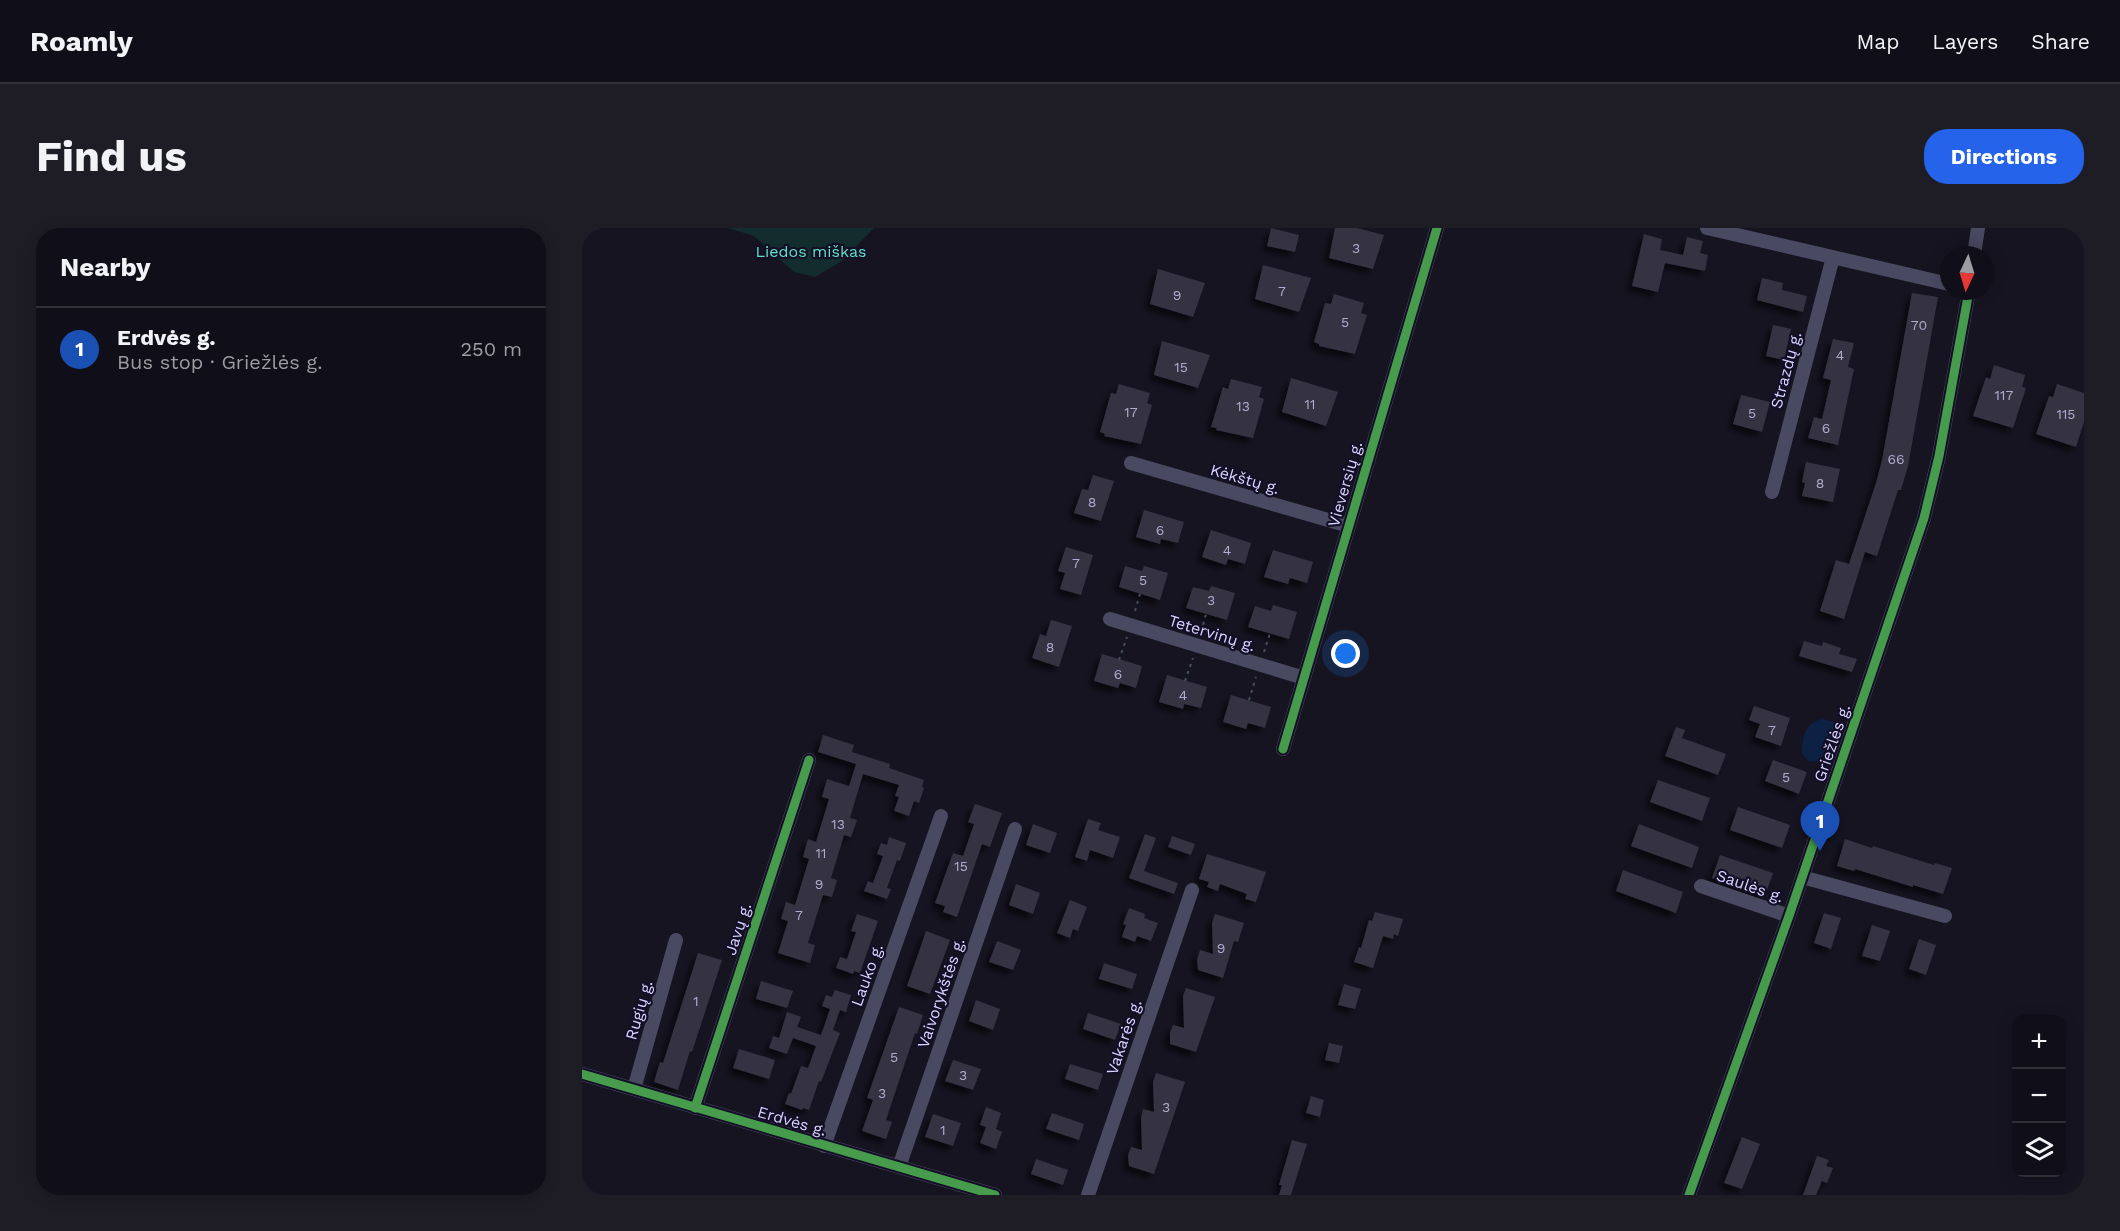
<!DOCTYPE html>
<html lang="en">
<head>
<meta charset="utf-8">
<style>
	:root { --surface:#100f19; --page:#1e1d26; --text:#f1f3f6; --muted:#9c9ca2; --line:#302f38; --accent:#2563eb }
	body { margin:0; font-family:"Work Sans",sans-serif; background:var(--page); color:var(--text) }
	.controls { position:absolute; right:18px; bottom:18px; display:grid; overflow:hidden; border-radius:12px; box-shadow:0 3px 15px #0003 }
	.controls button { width:54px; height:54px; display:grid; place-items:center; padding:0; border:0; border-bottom:2px solid var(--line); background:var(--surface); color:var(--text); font:30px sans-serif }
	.compass { position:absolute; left:1358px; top:18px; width:54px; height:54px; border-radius:50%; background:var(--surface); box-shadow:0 3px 15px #0003; rotate:184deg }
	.you { position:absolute; left:764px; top:426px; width:21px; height:21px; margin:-15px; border:4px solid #fff; border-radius:50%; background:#1a73e8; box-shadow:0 0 0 9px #1a73e833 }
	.badge { display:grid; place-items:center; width:39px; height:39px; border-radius:50%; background:var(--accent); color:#fff; font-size:20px; font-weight:700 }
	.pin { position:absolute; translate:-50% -50px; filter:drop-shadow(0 2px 3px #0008) }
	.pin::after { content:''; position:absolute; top:32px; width:21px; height:18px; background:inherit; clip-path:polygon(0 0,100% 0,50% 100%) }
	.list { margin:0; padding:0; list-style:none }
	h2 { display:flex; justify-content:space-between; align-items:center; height:78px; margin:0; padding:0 24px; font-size:26px }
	h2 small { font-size:20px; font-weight:400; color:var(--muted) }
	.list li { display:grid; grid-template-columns:39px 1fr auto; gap:18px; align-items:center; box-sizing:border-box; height:84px; padding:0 24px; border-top:2px solid var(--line) }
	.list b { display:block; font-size:22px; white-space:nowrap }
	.list p { margin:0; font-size:20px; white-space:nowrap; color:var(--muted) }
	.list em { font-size:20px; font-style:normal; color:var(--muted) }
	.icon { flex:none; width:33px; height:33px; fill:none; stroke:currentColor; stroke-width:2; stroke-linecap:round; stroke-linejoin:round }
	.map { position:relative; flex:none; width:1502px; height:967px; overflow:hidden; border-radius:24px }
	header { display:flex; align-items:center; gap:36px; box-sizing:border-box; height:84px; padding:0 30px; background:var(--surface); border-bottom:2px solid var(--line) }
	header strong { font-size:28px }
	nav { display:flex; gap:33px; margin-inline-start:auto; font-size:21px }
	.intro { display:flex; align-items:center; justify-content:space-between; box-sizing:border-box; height:144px; padding:0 36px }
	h1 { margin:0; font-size:42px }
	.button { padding:15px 27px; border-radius:24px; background:var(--accent); color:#fff; font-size:21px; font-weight:700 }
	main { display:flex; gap:36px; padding:0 36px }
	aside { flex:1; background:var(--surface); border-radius:24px; box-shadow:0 3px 15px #0003 }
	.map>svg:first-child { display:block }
	.green { fill:#132c2d }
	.water { fill:#0d2144 }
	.building { fill:#343243; filter:url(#shadow) }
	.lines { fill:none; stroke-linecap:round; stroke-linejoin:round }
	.path { stroke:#44505f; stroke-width:2; stroke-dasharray:3 4.5; stroke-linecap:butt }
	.minor { stroke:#4a4962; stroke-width:14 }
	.cycleway-casing { stroke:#130f26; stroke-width:13 }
	.cycleway { stroke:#469c4c; stroke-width:9 }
	.labels { text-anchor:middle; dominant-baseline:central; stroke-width:4.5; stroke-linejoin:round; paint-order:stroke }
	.number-label { font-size:14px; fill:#b0acd0 }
	.park-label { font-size:16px; fill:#5fe0c0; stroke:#130f26 }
	.street-label { font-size:16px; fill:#d9d4ff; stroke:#130f26 }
</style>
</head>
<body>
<header>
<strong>Roamly</strong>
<nav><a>Map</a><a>Layers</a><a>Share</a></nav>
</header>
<div class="intro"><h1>Find us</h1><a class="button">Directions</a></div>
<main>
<aside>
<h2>Nearby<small></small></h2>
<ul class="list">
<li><span class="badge" style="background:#1a4fb4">1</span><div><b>Erdvės g.</b><p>Bus stop · Griežlės g.</p></div><em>250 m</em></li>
</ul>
</aside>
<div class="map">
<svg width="1502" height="967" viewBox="0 0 1502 967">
	<defs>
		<filter id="shadow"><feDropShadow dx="-5" dy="5" stdDeviation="3" flood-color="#0009"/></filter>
	</defs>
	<rect width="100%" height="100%" fill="#161421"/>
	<path class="green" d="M 146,0 L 292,0 L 260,33 L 233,49 L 212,44 L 172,8 Z"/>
	<path class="water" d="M 1240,491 L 1252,494 L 1253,502 L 1240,531 L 1238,534 L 1226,533 L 1220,525 C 1220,509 1223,495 1240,491 Z"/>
	<path class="building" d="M 689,0 L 717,7 L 713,24 L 685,18 Z
		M 753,0 L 775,0 L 802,7 L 791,41 L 747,30 Z
		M 1062,6 L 1080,11 L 1078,22 L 1101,27 L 1105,9 L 1121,13 L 1118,25 L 1126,27 L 1123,43 L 1083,35 L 1076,64 L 1050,58 Z
		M 681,37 L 729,50 L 717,84 L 673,71 Z
		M 576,41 L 623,55 L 611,89 L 568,76 Z
		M 1180,50 L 1201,55 L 1200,62 L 1225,68 L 1221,84 L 1175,72 Z
		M 1330,65 L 1356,69 L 1326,238 L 1319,262 L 1316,262 L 1295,328 L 1283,324 L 1262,391 L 1238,383 L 1254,332 L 1267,336 L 1294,255 L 1300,232 Z
		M 752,66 L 782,75 L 779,85 L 785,87 L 773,126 L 737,118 L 737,116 L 732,114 L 743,75 L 749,76 Z
		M 1191,97 L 1209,101 L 1202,132 L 1184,128 Z
		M 1251,111 L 1272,115 L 1266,139 L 1272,141 L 1256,217 L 1226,210 L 1232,189 L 1240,191 L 1249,152 L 1241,150 Z
		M 580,113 L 628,127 L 616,160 L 572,147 Z
		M 1412,137 L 1443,147 L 1440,159 L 1444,160 L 1431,200 L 1391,188 L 1404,149 L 1408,151 Z
		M 709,150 L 756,164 L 744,198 L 700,184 Z
		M 649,151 L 680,159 L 677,169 L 682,171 L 671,210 L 634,202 L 635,200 L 629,199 L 641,159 L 646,161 Z
		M 537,156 L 568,165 L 565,175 L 570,177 L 559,216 L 522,208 L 523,206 L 518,204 L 529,165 L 534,166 Z
		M 1475,156 L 1502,165 L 1502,194 L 1494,219 L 1454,206 L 1467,168 L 1471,169 Z
		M 1159,167 L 1188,174 L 1180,204 L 1151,196 Z
		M 1224,234 L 1258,241 L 1251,274 L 1220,268 L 1223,255 L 1220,254 Z
		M 511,247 L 532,253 L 519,293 L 492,285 L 500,261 L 506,262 Z
		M 562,282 L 602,294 L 596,315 L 579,311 L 578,316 L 554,309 Z
		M 629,302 L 669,315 L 663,336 L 646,331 L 644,337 L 620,329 Z
		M 484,319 L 511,327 L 499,367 L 478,361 L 483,345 L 476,343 Z
		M 691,322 L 731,334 L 725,355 L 708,350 L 706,356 L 682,349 Z
		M 543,338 L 560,343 L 562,338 L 586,345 L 578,372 L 537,359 Z
		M 629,358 L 653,365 L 645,392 L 604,380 L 611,359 L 627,363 Z
		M 691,377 L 715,384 L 707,411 L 666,399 L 673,378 L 689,383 Z
		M 469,392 L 490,398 L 477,439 L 450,430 L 458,406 L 464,408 Z
		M 1222,413 L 1240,418 L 1241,414 L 1259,420 L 1257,426 L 1275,431 L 1270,444 L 1217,428 Z
		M 520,426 L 560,438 L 554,460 L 538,455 L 536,460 L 512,453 Z
		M 585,447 L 625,459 L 619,480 L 602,476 L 601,481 L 577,474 Z
		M 649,467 L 689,479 L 683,500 L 666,495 L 664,501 L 641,494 Z
		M 1172,478 L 1208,490 L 1199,518 L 1173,509 L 1178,496 L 1167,492 Z
		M 1094,499 L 1103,502 L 1100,510 L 1144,526 L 1136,547 L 1083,528 Z
		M 241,507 L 272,517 L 270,524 L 308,536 L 307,540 L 342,552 L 340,559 L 342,560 L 337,575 L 332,573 L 327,588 L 312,583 L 317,569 L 313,568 L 317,557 L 281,546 L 268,590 L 275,592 L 269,609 L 262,607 L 249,650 L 255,652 L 250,669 L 241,667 L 226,715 L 233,717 L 228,735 L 196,725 L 206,693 L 199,691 L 204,674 L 213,677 L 227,631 L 221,629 L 226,611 L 234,614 L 247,571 L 240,569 L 245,551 L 267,558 L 274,536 L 236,524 Z
		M 1191,532 L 1225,544 L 1217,566 L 1183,553 Z
		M 1076,552 L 1128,570 L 1120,593 L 1068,574 Z
		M 393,576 L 420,585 L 408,619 L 400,616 L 375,689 L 361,684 L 363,678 L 353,675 L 371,625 L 381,628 L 392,596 L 386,594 Z
		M 1156,579 L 1208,597 L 1200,620 L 1148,602 Z
		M 506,591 L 519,595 L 516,602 L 538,609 L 531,630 L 508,622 L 505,633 L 493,629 Z
		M 451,596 L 475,605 L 468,625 L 444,617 Z
		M 1057,596 L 1117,619 L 1110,640 L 1049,618 Z
		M 563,606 L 574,610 L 562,643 L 596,655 L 592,666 L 547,650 Z
		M 590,608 L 613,616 L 609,627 L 586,619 Z
		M 307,609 L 324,615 L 318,633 L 315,632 L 305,660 L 309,661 L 305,671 L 282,663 L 286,653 L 291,655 L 301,628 L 295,626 L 299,615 L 305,617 Z
		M 1263,611 L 1290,620 L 1291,618 L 1352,637 L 1353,635 L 1370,640 L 1361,666 L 1331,657 L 1331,659 L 1273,641 L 1272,643 L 1255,638 Z
		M 625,626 L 684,644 L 674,674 L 663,671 L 665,666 L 638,656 L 636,663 L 625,659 L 627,654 L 617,651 Z
		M 1138,627 L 1191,645 L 1183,668 L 1130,650 Z
		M 1041,642 L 1101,664 L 1094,685 L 1034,663 Z
		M 434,656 L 458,665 L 451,686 L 427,677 Z
		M 488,672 L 505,679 L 496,703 L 491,701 L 488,710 L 475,705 Z
		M 547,680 L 563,686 L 562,690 L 576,695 L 569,713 L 555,708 L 553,714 L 540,709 L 544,697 L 541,696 Z
		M 793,684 L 821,691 L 816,708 L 812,706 L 811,711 L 801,708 L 791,740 L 772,734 L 777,719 L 779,720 L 787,692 L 790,693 Z
		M 1242,685 L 1259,690 L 1249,721 L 1232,715 Z
		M 275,686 L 296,693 L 278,745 L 272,743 L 271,746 L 254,740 L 258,729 L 265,731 L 274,704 L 269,703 Z
		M 633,686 L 662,695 L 656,714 L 652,713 L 641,750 L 616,742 L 615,731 L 618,722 L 631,726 L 630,695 Z
		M 1290,697 L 1308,703 L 1298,733 L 1280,728 Z
		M 344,703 L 368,712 L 348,766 L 325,758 Z
		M 1337,711 L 1354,717 L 1344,747 L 1327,741 Z
		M 415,713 L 439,722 L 431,742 L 407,734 Z
		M 116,725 L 140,732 L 110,824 L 108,823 L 96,862 L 72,854 L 78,834 L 81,835 Z
		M 522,735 L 555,746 L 550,761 L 517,751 Z
		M 179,753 L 211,763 L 205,780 L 174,771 Z
		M 762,756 L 779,761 L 773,781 L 756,777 Z
		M 604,760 L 633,769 L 614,824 L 588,816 L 588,805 L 591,797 L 602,800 L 601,768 Z
		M 253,762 L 269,767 L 264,784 L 258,782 L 251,802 L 258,805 L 239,854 L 237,853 L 227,882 L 221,880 L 220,882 L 203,876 L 207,865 L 209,866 L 219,838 L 226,840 L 234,818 L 211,810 L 205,826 L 187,820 L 191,808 L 197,810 L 205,784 L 219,789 L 215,799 L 239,807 L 248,781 L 240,778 L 244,767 L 250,769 Z
		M 394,772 L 418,781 L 411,802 L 387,793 Z
		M 317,779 L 341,787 L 335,806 L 333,805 L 304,892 L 310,894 L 304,911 L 280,903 L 291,872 L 285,870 Z
		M 506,785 L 539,796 L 533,812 L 501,801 Z
		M 747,815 L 761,818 L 757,835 L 743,832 Z
		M 157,821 L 193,832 L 187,851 L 151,840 Z
		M 371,832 L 399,841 L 391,862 L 363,853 Z
		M 488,836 L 521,846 L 516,862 L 483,851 Z
		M 574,845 L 603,854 L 572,946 L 547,938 L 546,927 L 549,919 L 560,922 L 559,890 L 561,881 L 572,884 L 571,854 Z
		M 729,868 L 742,872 L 738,889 L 724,885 Z
		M 404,879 L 419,885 L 414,901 L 420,904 L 414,921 L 398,915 L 404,899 L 398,897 Z
		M 470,885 L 502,896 L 497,912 L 464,901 Z
		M 351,886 L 379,895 L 371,918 L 343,909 Z
		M 1160,909 L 1178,916 L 1160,961 L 1142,955 Z
		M 710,912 L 725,916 L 709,967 L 697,967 L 700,957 L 697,957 Z
		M 1235,928 L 1247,932 L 1244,938 L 1251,940 L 1245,955 L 1240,953 L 1234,967 L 1221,967 Z
		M 454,931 L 486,942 L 481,957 L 449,946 Z"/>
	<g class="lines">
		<path class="path" d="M 553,383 L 558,366
			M 619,404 L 624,386
			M 682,424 L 688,405
			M 537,432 L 545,409
			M 603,453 L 611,430
			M 667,472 L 674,449"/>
		<path class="minor" d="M 1125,0 L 1367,56
			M 1392,27 L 1396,0
			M 549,235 L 767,298
			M 1190,264 L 1251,29
			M 528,391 L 722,450
			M 701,521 L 855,0
			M 1220,649 L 1363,688
			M 1119,658 L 1207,688
			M 0,846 L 413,967
			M 52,861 L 94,712
			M 113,880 L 227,532
			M 242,918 L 359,588
			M 317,939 L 433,601
			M 506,967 L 610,662
			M 1107,967 L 1207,688 L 1342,290 L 1357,228 L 1387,63"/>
		<defs>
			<path id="cycleway" d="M 701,521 L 855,0
				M 0,846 L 413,967
				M 113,880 L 227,532
				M 1107,967 L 1207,688 L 1342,290 L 1357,228 L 1387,63"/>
		</defs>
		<use href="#cycleway" class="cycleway-casing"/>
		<use href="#cycleway" class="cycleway"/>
	</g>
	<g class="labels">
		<g class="number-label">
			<text x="774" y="20">3</text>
			<text x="700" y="63">7</text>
			<text x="595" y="67">9</text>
			<text x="763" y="94">5</text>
			<text x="1337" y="97">70</text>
			<text x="1258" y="127">4</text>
			<text x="599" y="139">15</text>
			<text x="1422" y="167">117</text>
			<text x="728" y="176">11</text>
			<text x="661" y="178">13</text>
			<text x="549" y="184">17</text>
			<text x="1170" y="185">5</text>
			<text x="1484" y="186">115</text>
			<text x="1244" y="200">6</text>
			<text x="1314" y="231">66</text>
			<text x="1238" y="255">8</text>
			<text x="510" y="274">8</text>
			<text x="578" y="302">6</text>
			<text x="645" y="322">4</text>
			<text x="494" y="335">7</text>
			<text x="561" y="352">5</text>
			<text x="629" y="372">3</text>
			<text x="468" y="419">8</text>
			<text x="536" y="446">6</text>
			<text x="601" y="467">4</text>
			<text x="1190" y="502">7</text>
			<text x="1204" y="549">5</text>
			<text x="256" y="596">13</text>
			<text x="239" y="625">11</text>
			<text x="379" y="638">15</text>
			<text x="237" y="656">9</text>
			<text x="217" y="687">7</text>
			<text x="639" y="720">9</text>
			<text x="114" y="773">1</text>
			<text x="312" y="829">5</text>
			<text x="381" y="847">3</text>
			<text x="300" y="865">3</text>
			<text x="584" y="879">3</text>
			<text x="361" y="902">1</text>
		</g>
		<g class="park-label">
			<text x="229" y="23">Liedos miškas</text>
		</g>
		<g class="street-label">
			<text transform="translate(1204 142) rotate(-75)">Strazdų g.</text>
			<text transform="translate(663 251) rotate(16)">Kėkštų g.</text>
			<text transform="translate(763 256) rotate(-74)">Vieversių g.</text>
			<text transform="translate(630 405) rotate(17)">Tetervinų g.</text>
			<text transform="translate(1250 515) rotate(-71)">Griežlės g.</text>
			<text transform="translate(1168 658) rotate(19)">Saulės g.</text>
			<text transform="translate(156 701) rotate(-72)">Javų g.</text>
			<text transform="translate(285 747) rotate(-70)">Lauko g.</text>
			<text transform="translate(359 765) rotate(-71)">Vaivorykštės g.</text>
			<text transform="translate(57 782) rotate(-74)">Rugių g.</text>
			<text transform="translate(542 809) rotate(-71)">Vakarės g.</text>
			<text transform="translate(210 893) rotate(16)">Erdvės g.</text>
		</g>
	</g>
</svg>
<div class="controls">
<button>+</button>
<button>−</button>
<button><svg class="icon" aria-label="layers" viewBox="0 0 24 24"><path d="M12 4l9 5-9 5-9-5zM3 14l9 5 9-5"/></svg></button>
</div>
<svg class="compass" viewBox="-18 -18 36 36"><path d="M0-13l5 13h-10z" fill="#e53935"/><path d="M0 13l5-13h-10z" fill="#9c9ca2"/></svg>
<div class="you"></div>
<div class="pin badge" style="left:1238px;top:623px;background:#1a4fb4">1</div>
</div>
</main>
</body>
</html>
